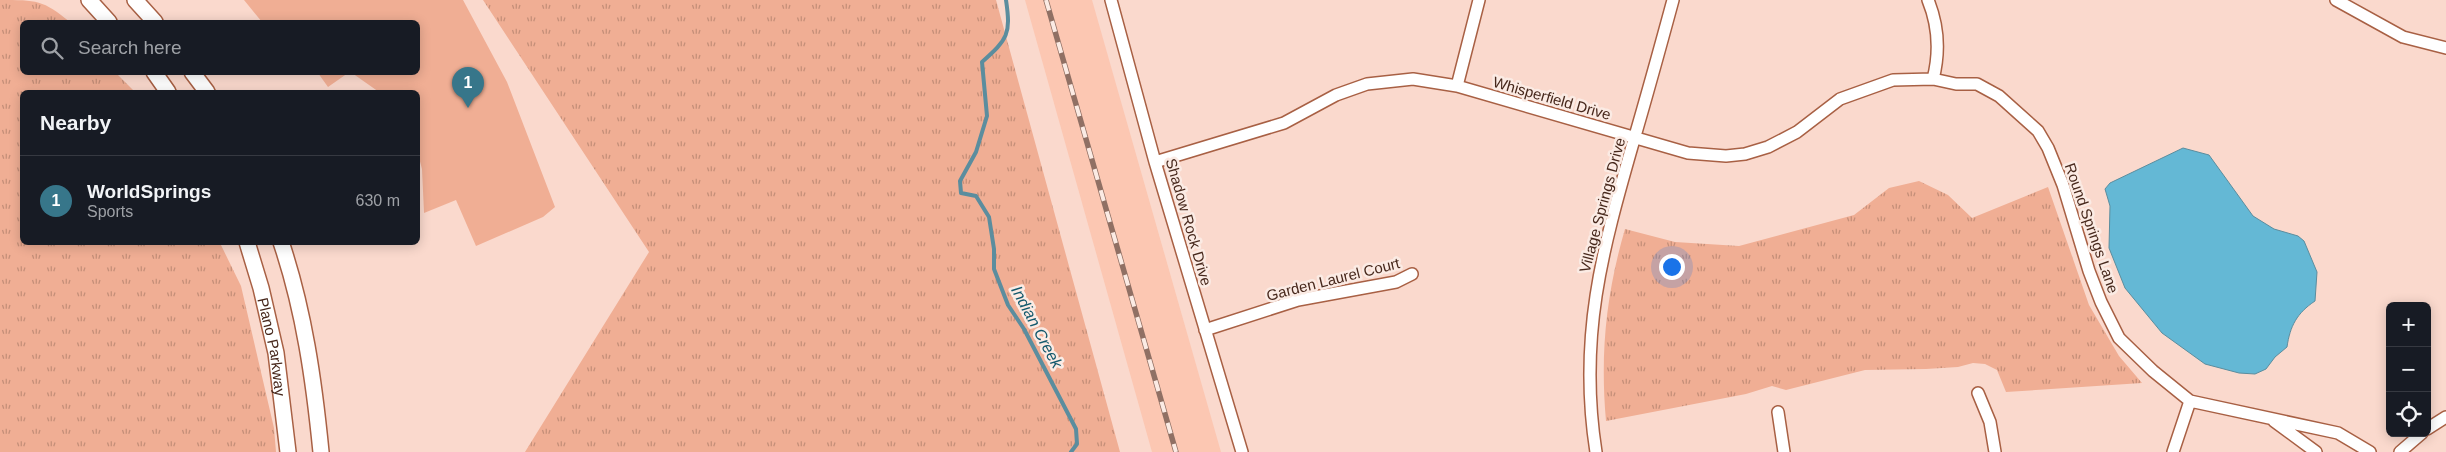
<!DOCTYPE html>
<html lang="en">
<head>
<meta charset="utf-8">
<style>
	:root { --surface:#171b24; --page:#242831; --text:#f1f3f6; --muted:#9ea1a6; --line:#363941; --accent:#37768a }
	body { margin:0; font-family:Arial,sans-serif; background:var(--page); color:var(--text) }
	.controls { position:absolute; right:15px; bottom:15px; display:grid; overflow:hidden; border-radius:8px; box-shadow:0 2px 12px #0003 }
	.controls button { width:45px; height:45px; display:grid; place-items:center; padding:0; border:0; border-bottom:1px solid var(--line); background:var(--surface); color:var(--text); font:25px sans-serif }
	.you { position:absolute; left:1671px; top:266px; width:18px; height:18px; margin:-12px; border:4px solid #fff; border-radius:50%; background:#1a73e8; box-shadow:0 0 0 8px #1a73e833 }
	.badge { display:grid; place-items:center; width:32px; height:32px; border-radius:50%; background:var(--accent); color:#fff; font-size:16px; font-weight:700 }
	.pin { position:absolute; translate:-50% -41px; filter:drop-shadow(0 1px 2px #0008) }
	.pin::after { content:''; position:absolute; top:26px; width:18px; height:15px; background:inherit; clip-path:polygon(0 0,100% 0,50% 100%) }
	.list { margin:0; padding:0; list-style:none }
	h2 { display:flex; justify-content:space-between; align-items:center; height:65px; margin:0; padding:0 20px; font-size:21px }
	h2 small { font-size:16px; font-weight:400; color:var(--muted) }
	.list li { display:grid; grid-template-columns:32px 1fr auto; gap:15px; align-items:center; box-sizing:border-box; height:90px; padding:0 20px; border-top:1px solid var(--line) }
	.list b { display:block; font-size:19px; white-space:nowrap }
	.list p { margin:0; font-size:16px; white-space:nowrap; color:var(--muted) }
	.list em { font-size:16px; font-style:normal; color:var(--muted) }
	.icon { flex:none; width:28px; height:28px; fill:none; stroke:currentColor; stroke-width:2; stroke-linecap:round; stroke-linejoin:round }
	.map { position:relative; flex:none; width:2446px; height:452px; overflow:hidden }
	.search { position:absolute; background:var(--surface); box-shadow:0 2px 12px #0003; left:20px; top:20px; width:400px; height:55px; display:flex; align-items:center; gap:12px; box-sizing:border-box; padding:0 18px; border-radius:8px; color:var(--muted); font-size:19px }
	.panel { position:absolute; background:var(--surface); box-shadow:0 2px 12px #0003; left:20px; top:90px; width:400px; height:155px; border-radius:8px }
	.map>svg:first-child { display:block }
	.built { fill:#fcc7b2 }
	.grass { fill:url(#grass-tufts) }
	.pitch { fill:#f0ae94 }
	.water { fill:#64b8d5; stroke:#5b8d9e }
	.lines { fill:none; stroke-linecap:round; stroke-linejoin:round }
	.stream { stroke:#5b8d9e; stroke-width:4 }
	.minor-casing { stroke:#a86044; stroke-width:14 }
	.secondary-casing { stroke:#a86044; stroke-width:18 }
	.minor { stroke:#fff; stroke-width:11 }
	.secondary { stroke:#fff; stroke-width:15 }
	.rail-casing { stroke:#907064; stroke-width:5.5 }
	.rail { stroke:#fbebe4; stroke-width:4; stroke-dasharray:11; stroke-linecap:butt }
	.labels { text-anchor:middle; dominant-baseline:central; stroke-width:5; stroke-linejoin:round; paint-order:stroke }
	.street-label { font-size:15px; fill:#47281c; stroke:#fbebe4 }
	.water-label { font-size:16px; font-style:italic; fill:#12586c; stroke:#fbebe4 }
</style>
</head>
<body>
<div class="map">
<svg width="2446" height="452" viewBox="0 0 2446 452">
	<defs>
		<pattern id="grass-tufts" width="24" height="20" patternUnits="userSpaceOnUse" patternTransform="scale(1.25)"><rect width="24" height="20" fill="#f0ae94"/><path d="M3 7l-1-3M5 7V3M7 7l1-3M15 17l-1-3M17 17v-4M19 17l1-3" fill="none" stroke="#c48e78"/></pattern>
	</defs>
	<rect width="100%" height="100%" fill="#fad9cd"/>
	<path class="built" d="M 1025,0 L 1092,0 L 1221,452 L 1152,452 Z"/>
	<path class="grass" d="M 0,0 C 37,0 43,0 70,22 L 22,22 L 22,72 L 116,73 L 135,92 L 22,92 L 22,242 L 220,243 L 241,286 L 274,428 L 276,452 L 0,452 Z
		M 483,0 L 996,0 L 1120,452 L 525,452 L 649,252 Z
		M 1919,181 L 1948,195 L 1972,218 L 2048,187 L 2089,305 L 2119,356 L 2142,383 L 2006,392 L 1997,370 L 1985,364 L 1973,363 L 1958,367 L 1926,369 L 1865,370 L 1786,390 L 1772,386 L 1746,394 L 1606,421 C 1600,354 1606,294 1625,229 L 1675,242 L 1739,246 L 1854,215 L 1889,188 Z"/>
	<path class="pitch" d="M 244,0 L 463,0 L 507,82 L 555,207 L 543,217 L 476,246 L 456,200 L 424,213 L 422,169 L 418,154 L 418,92 L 379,92 L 352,73 L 418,72 L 418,22 L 262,22 Z
		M 318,73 L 348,73 L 328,87 Z"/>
	<path class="water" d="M 2183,148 L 2209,155 L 2253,216 L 2274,229 L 2298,236 L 2304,241 L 2317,272 L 2315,301 C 2297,313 2290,326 2287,347 L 2275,357 L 2266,369 L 2255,374 L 2239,373 L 2205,364 L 2162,333 L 2125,288 L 2109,248 L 2110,206 L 2105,189 L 2110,183 Z"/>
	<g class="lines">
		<path class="stream" d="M 1006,0 C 1011,34 1008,39 982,62 L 987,116 L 976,152 L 960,181 L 961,193 L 976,196 L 989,217 L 994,249 L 994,269 L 1008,305 L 1024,329 L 1076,429 L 1077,444 L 1071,452"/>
		<defs>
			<path id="minor" d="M 1111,0 L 1155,162 L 1242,452
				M 1928,0 C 1939,27 1940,52 1933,79
				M 2336,0 L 2403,37 L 2446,48
				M 1457,86 L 1479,0
				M 1155,162 L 1284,123 L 1336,95 L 1367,84 L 1413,79 L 1457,86 L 1688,153 L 1726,156 L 1745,154 L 1768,147 L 1797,132 L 1840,99 L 1893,80 L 1933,79 L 1956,84 L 1977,84 L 1999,96 L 2038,131 L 2048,148 L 2063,185 L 2089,271 L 2101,302 L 2119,338 L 2153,371 L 2190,401 L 2338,433 L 2370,452
				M 1205,330 L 1298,300 L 1396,282 L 1412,274
				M 1978,393 L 1990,422 L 1995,452
				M 1778,412 L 1784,452
				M 2274,421 L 2316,452
				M 2427,429 L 2446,417
				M 1596,452 C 1578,338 1602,251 1633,143 C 1647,95 1660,48 1673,0
				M 2173,452 L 2190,401
				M 2400,452 L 2422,433"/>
			<g id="secondary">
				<path d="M 89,0 L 109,22"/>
				<path d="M 135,0 L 155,22"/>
				<path d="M 154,72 L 168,92"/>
				<path d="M 192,72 L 207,92"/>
				<path id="s1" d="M 247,242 L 261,288 L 276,353 L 288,452"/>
				<path d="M 281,242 C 304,310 314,381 321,452"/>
			</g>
		</defs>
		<use href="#minor" class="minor-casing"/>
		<use href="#secondary" class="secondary-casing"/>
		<use href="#minor" class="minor"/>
		<use href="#secondary" class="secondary"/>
		<defs>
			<path id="rail" d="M 1046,0 L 1176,452"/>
		</defs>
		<use href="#rail" class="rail-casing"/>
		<use href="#rail" class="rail"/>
	</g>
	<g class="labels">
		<g class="street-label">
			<text transform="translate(1552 98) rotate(16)">Whisperfield Drive</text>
			<text transform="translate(1602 205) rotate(-75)">Village Springs Drive</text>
			<text transform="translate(1189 222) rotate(74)">Shadow Rock Drive</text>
			<text transform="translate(2092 228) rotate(71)">Round Springs Lane</text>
			<text transform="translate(1333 279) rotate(-14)">Garden Laurel Court</text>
			<text stroke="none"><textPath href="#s1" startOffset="108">Plano Parkway</textPath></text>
		</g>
		<g class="water-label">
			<text transform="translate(1037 327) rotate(62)">Indian Creek</text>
		</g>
	</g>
</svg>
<div class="controls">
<button>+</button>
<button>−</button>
<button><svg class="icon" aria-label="locate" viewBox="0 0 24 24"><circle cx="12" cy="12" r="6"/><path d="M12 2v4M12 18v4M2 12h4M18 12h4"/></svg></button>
</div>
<div class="you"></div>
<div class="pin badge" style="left:468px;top:108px">1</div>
<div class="search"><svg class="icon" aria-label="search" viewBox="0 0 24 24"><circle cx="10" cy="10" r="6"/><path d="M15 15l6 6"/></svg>Search here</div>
<section class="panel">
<h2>Nearby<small></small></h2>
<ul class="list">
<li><span class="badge">1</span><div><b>WorldSprings</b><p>Sports</p></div><em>630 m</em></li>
</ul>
</section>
</div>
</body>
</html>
